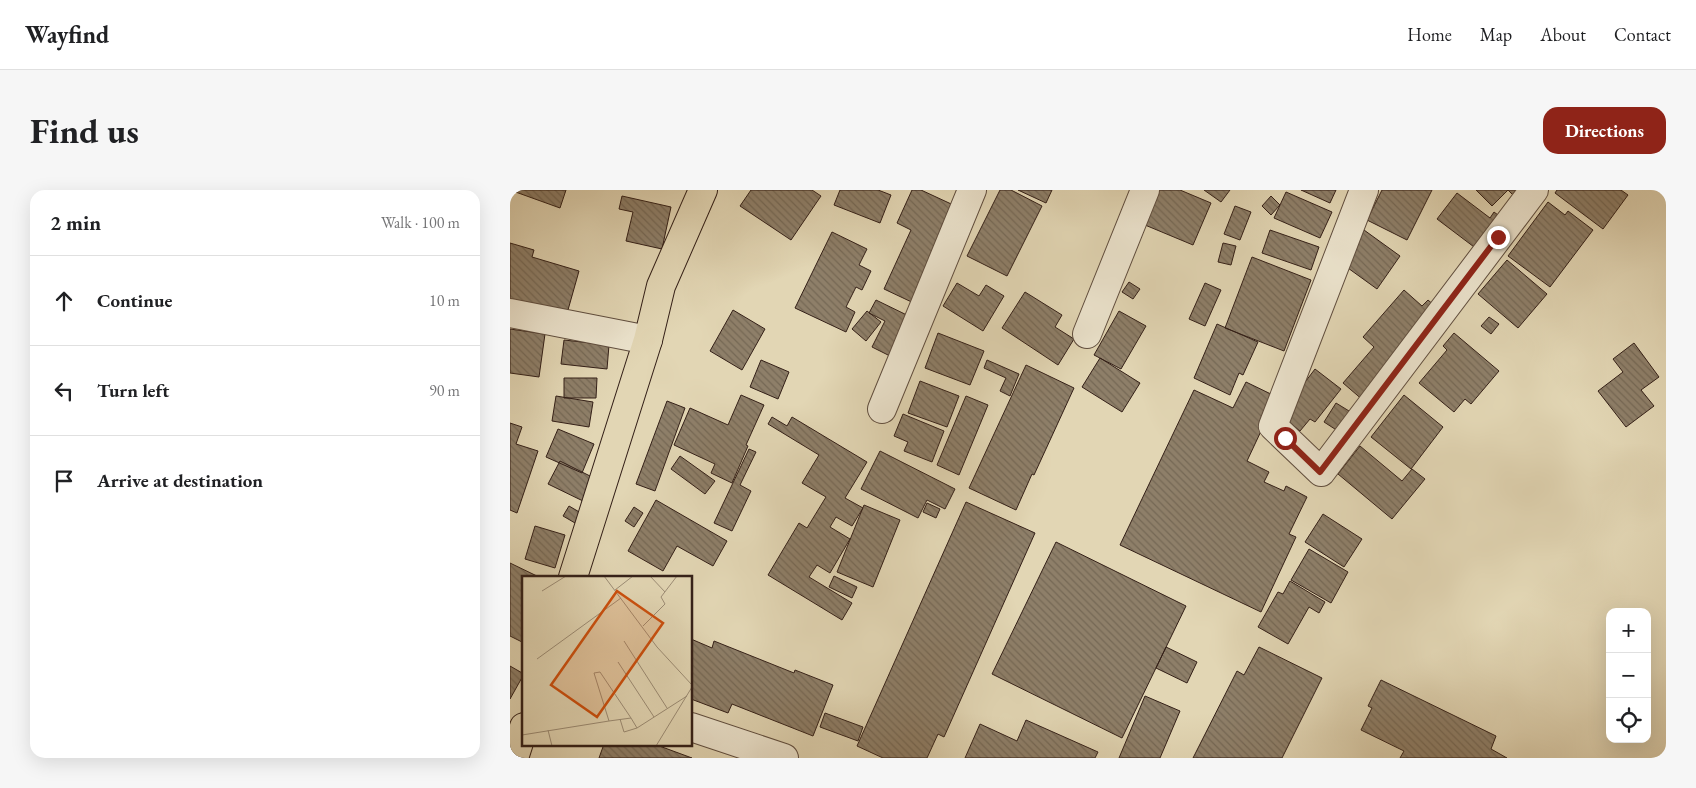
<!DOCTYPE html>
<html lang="en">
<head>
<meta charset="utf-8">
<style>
	:root { --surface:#fff; --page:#f6f6f6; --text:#202124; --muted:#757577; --line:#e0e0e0; --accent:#8f2418 }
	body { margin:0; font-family:"EB Garamond",serif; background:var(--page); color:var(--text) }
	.controls { position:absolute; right:15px; bottom:15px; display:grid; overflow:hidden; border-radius:10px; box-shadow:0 5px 20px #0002 }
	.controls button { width:45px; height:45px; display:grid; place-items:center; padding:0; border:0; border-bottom:1px solid var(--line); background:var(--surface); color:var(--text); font:25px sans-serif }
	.stop { position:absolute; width:15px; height:15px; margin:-11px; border:4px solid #8f2418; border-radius:50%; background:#fff }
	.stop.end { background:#8f2418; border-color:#fff; box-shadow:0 1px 5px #0008 }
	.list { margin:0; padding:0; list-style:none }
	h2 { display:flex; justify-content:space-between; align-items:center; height:65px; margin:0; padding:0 20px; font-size:21px }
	h2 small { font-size:16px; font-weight:400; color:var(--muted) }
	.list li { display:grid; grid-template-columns:32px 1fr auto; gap:15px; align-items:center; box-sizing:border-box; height:90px; padding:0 20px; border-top:1px solid var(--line) }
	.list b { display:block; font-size:19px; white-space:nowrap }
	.list em { font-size:16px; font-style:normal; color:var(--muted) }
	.icon { flex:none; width:28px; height:28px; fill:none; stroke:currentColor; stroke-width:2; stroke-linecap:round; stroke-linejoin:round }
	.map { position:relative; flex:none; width:1156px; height:568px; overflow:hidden; border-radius:15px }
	header { display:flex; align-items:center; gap:30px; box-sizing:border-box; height:70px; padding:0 25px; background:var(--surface); border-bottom:1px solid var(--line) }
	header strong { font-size:24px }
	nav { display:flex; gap:28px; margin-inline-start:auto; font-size:18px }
	.intro { display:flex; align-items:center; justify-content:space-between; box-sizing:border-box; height:120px; padding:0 30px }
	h1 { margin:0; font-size:35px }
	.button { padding:12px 22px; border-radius:15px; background:var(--accent); color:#fff; font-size:18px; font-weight:700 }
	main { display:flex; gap:30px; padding:0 30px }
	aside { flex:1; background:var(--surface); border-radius:15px; box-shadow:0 5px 20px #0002 }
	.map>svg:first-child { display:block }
	.building { fill:url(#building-back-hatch); stroke:#342018 }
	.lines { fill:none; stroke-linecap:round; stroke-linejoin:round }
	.minor-casing { stroke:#604e3f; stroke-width:30 }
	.major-casing { stroke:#342018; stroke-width:30 }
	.minor { stroke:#ece4ce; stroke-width:28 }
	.major { stroke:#e2d6b4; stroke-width:28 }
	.route { stroke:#8f2418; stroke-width:6 }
	.inset-road { fill:none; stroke:#9c8d76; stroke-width:1 }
	.view { fill:#cd500e; fill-opacity:0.15; stroke:#cd500e; stroke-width:2.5 }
	.inset-edge { fill:none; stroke:#342018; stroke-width:2.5 }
</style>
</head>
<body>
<header>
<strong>Wayfind</strong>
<nav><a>Home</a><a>Map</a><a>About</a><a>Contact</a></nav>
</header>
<div class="intro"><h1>Find us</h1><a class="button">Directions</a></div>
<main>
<aside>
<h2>2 min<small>Walk · 100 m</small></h2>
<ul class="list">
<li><svg class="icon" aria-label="ahead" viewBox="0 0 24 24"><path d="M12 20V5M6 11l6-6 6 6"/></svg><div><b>Continue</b></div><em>10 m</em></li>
<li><svg class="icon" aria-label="left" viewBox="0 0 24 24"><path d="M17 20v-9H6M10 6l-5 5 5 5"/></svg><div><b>Turn left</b></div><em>90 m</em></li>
<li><svg class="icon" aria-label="arrive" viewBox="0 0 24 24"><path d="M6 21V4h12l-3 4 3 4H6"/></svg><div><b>Arrive at destination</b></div></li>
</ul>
</aside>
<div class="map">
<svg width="1156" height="568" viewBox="0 0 1156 568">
	<defs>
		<pattern id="building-back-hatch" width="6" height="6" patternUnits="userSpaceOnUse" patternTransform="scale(1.25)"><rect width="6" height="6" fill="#8e7f69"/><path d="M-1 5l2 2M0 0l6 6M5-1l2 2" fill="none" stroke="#756855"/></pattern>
	</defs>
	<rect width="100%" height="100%" fill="#e2d6b4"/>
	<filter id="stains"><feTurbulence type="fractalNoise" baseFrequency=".004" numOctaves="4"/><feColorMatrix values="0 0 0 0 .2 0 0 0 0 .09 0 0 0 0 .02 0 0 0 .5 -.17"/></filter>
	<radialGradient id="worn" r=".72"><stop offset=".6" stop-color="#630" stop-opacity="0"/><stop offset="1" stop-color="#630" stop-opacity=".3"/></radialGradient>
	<path class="building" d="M 0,0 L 56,0 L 50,18 Z
		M 241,0 L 302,0 L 311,6 L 281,50 L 230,16 Z
		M 330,0 L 368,0 L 381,5 L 370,33 L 324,15 Z
		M 402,0 L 411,0 L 452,19 L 408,115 L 374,99 L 401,40 L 387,33 Z
		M 490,0 L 501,0 L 532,16 L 497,86 L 457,66 Z
		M 508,0 L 542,0 L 536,13 Z
		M 649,0 L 670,0 L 701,13 L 683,55 L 635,35 Z
		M 694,0 L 720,0 L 711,12 Z
		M 791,0 L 826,0 L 820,13 Z
		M 872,0 L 922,0 L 897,50 L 857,30 Z
		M 966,0 L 1019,0 L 1012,14 L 998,0 L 982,16 Z
		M 1047,0 L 1111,0 L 1118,5 L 1093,39 L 1045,3 Z
		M 776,2 L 822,22 L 810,48 L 764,28 Z
		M 947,3 L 980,28 L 984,22 L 996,31 L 972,63 L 927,29 Z
		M 112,6 L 161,17 L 152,59 L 116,51 L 123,22 L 109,19 Z
		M 761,6 L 770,15 L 761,25 L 752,16 Z
		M 1038,12 L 1055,25 L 1058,21 L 1083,40 L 1040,97 L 998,66 Z
		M 725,16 L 741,22 L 730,50 L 714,44 Z
		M 760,40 L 809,57 L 801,80 L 752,63 Z
		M 854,40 L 890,66 L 867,99 L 831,73 Z
		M 322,42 L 357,59 L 349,75 L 361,81 L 352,100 L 346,97 L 336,117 L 345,122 L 336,142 L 285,118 Z
		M 0,53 L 24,60 L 22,67 L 69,81 L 56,127 L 0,110 Z
		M 713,53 L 726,56 L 721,75 L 708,72 Z
		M 742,67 L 801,90 L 774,161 L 715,138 Z
		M 997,70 L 1037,104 L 1008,138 L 968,104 Z
		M 619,92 L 630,99 L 623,109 L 612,102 Z
		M 447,93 L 469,106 L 476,95 L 494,106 L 473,141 L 433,116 Z
		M 695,93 L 711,100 L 695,136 L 679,129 Z
		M 894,100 L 912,116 L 918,110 L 932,122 L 854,211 L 833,193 L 864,157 L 853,147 Z
		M 515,102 L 552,125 L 545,137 L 564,149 L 548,175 L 492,138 Z
		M 366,110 L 405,129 L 386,169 L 362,157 L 375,131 L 359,123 Z
		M 223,120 L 255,139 L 232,180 L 200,161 Z
		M 357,121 L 371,132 L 356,151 L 342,139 Z
		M 609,121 L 636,136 L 611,179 L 584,165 Z
		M 979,127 L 989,134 L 981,144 L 971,136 Z
		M 707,134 L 748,152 L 733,185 L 729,183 L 720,205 L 684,188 Z
		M 0,139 L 35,144 L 29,187 L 0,183 Z
		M 428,143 L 474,161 L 460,195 L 415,178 Z
		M 944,143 L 989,181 L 961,214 L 955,209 L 944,222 L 909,193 L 937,160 L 933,156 Z
		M 54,150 L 99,155 L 97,179 L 51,174 Z
		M 1124,153 L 1149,187 L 1131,200 L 1144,216 L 1116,237 L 1088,201 L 1113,182 L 1103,169 Z
		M 590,168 L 630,193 L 612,222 L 572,197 Z
		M 251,170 L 279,182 L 268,209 L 240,197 Z
		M 477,170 L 509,184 L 500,206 L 490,201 L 496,188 L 474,178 Z
		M 516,175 L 564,198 L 524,285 L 522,284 L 506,320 L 459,298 Z
		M 805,179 L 831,199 L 805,232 L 800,229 L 790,241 L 770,225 Z
		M 54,188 L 87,188 L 86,208 L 54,208 Z
		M 410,191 L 449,206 L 437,237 L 398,223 Z
		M 736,192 L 767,207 L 737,271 L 759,282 L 754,292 L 774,301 L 776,296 L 797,307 L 779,344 L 786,347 L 751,422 L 610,355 L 684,200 L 723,218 Z
		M 231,205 L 254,215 L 236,255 L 238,256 L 222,293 L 201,283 L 205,274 L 164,255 L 180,218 L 218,235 Z
		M 894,205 L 933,237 L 901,279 L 861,247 Z
		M 46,206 L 83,212 L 79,237 L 42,231 Z
		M 456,206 L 478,215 L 449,285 L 427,275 Z
		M 157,211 L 175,218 L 145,301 L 126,294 Z
		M 826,213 L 844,224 L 831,243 L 814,232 Z
		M 393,224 L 434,241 L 422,272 L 394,261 L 398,252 L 384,246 Z
		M 262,227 L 277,236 L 282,227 L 357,272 L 335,308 L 353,318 L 342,336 L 326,327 L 320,337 L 340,349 L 320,383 L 307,375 L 299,387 L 342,413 L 332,430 L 258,385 L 289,333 L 297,338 L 316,307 L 292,293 L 309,265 L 258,234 Z
		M 0,233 L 12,237 L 6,254 L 28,261 L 7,323 L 0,320 Z
		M 48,239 L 84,254 L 72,283 L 36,267 Z
		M 850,256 L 892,291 L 902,279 L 915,289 L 882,329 L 828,284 Z
		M 239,259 L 246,262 L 230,295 L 241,301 L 222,341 L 204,333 Z
		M 370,261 L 445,299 L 435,319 L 417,310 L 408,328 L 351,299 Z
		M 170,266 L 205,291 L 195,304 L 161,279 Z
		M 50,271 L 84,288 L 73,311 L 38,294 Z
		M 146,310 L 217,351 L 203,376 L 167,356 L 153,381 L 118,361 Z
		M 456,312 L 525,343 L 434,547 L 428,544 L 417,568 L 373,568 L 347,556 Z
		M 417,313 L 430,319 L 426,328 L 413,322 Z
		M 354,315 L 390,330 L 363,397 L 327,382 Z
		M 59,316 L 71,323 L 65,333 L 53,326 Z
		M 124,317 L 133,323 L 124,337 L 115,331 Z
		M 813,324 L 852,349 L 834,377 L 795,352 Z
		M 25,336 L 55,345 L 45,378 L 15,369 Z
		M 546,352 L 676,416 L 612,548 L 482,484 Z
		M 799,359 L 838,382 L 821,413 L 781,390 Z
		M 0,373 L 29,387 L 14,387 L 14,453 L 0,446 Z
		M 324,386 L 347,397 L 342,408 L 319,397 Z
		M 780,391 L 815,412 L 809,423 L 799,417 L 778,454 L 748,437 L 768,402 L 773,404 Z
		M 181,449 L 202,458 L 204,451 L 284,483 L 285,480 L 323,495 L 303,546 L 222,514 L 218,523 L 181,509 Z
		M 656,457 L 687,472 L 677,493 L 646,478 Z
		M 749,457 L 812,488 L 772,568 L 683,568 L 727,481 L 734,485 Z
		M 0,476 L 14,484 L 0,509 Z
		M 871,490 L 986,546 L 981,559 L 997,568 L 890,568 L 894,561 L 851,540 L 862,518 L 858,516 Z
		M 635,506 L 670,521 L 650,568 L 609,568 Z
		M 315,523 L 353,537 L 348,551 L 310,537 Z
		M 516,530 L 588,562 L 585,568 L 455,568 L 470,534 L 507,551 Z
		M 94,554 L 144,554 L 182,568 L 89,568 Z"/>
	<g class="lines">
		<defs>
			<path id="minor" d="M 854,0 L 763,236 L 811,282 L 1024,0
				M 0,123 L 138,150
				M 577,144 L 635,0
				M 372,219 L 462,0
				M 181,537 L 274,568"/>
			<path id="major" d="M 63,387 L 138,150 L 151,96 L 193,0
				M 4,568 L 14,537"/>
		</defs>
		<use href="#minor" class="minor-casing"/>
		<use href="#major" class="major-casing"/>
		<use href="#minor" class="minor"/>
		<use href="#major" class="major"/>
	</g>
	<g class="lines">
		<path class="route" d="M 775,248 L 810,282 L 988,47"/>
	</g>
	<g transform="translate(12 386)">
		<rect width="170" height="170" fill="#e2d6b4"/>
		<path class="inset-road" d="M 82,0 L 135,71 L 170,109M 128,0 L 143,16M 93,14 L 111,0M 20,15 L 44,0M 121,50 L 143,28 L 139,21 L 155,0M 102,65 L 145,132M 15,83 L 99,22M 96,86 L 132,141M 109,142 L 87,145 L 72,97 L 78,96 L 109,142 L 115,152 L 165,120M 98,143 L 102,156 L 115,152M 26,154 L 30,170M 0,159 L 87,145M 134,170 L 170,111"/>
		<path class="view" d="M 95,15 L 141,47 L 75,141 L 29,109 Z"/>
		<rect width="170" height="170" class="inset-edge"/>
	</g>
	<rect width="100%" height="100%" filter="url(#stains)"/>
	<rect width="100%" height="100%" fill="url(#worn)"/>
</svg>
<div class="controls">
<button>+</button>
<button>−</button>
<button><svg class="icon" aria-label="locate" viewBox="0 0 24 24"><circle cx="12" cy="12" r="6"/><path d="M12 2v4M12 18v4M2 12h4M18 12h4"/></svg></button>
</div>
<div class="stop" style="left:775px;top:248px"></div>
<div class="stop end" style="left:988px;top:47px"></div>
</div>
</main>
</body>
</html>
